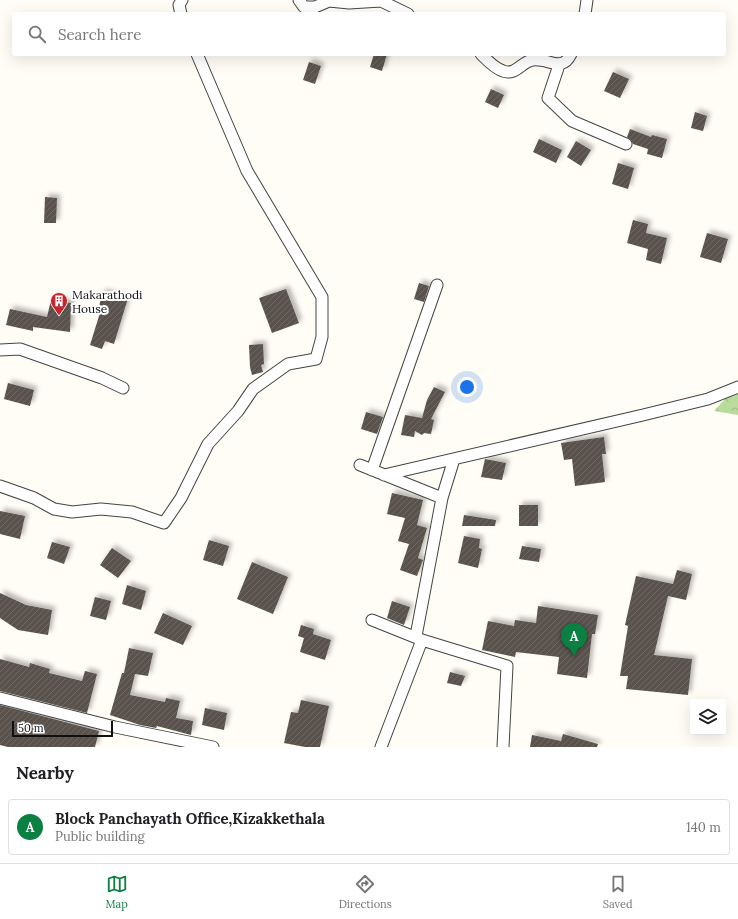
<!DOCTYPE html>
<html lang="en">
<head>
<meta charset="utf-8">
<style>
	:root { --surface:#fff; --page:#f2f2f2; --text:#202124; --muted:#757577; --line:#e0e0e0; --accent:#0b8043 }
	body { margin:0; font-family:Lora,serif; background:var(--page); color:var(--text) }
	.controls { position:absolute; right:12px; bottom:12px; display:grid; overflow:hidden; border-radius:4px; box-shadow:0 4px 16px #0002 }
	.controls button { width:36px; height:36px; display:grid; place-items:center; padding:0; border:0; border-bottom:1px solid var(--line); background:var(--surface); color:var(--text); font:20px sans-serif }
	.scale { position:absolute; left:12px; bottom:10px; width:101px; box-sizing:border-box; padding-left:4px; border:2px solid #111; border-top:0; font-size:11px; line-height:14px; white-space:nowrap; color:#111; -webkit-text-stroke:3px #fff; paint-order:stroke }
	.you { position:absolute; left:467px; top:387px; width:14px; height:14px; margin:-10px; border:3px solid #fff; border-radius:50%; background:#1a73e8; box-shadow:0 0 0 6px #1a73e833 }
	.badge { display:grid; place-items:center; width:26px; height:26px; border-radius:50%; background:var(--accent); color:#fff; font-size:13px; font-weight:700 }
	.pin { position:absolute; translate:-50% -33px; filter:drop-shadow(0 1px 2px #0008) }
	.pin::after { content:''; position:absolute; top:21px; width:14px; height:12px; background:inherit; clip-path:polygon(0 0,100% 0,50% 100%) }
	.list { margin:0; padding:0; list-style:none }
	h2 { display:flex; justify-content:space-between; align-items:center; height:52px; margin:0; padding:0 16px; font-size:17px }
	h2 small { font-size:13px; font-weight:400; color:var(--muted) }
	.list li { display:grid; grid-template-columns:26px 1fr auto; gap:12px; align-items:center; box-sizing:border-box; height:56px; margin:0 8px 8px; padding:0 8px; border:1px solid var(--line); border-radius:4px }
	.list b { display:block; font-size:15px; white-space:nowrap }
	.list p { margin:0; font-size:13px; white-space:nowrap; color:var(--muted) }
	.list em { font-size:13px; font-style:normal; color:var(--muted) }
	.icon { flex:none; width:22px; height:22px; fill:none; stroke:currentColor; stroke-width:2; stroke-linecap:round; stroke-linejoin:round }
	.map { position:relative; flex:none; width:738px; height:747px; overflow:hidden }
	.search { position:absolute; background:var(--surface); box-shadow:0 4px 16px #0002; left:12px; right:12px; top:12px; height:44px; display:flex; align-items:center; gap:10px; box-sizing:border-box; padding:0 14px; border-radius:4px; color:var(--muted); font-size:15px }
	.sheet { height:116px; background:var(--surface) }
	nav { display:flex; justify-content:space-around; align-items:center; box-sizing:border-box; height:56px; border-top:1px solid var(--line); background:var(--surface); font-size:11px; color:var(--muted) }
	nav a { display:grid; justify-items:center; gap:2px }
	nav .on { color:var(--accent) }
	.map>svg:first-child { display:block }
	.forest { fill:url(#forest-crowns) }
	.building { fill:url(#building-hatch); filter:url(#shadow) }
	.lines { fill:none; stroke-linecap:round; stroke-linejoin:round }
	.minor-casing { stroke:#444; stroke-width:13 }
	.minor { stroke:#fff; stroke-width:11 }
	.labels { text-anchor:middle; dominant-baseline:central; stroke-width:4; stroke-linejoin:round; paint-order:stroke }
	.poi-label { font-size:12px; fill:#111; stroke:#fff; text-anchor:start }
</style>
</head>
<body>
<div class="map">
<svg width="738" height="747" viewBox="0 0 738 747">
	<defs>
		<pattern id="forest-crowns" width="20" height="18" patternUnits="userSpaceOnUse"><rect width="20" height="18" fill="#b9dc9c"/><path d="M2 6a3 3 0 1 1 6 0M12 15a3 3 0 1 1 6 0" fill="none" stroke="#9ebc85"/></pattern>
		<pattern id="building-hatch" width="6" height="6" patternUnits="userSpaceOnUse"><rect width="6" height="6" fill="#5a524d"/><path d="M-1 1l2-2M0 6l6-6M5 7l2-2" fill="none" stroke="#6d6662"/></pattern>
		<filter id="shadow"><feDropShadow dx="3.5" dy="-3.5" stdDeviation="2" flood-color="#0004"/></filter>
	</defs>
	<rect width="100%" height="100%" fill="#fffdf5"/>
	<path class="forest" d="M 738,385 L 738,415 L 714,411 Z"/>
	<path class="building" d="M 374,54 L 387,54 L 382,71 L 370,67 Z
		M 309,62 L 321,66 L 315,84 L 303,80 Z
		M 613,72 L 629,79 L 620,98 L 604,91 Z
		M 491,89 L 504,95 L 498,108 L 485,102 Z
		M 695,112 L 707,116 L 703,131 L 691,128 Z
		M 630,129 L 651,137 L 652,135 L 667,139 L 662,158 L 647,154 L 648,149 L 633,144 L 631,140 L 627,137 Z
		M 539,139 L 562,150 L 556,163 L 533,152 Z
		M 576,141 L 591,150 L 581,166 L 567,157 Z
		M 618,163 L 634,168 L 628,189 L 612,184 Z
		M 45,197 L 57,198 L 56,223 L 44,223 Z
		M 633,220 L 648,224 L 646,233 L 667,238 L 661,264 L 646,260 L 648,249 L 627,243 Z
		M 707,233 L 728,239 L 721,263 L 700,257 Z
		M 419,283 L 429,286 L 424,302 L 414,299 Z
		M 286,289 L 299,323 L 272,333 L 259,298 Z
		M 102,292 L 128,298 L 114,344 L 105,341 L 102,349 L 90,345 L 100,313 L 98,313 Z
		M 51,300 L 71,303 L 70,332 L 33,327 L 33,331 L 6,325 L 10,309 L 47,317 Z
		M 263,344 L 264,364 L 261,365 L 263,372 L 252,375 L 250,367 L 249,345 Z
		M 8,383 L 34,390 L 30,406 L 4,399 Z
		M 434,387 L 445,392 L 431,419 L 434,420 L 431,434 L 424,433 L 422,435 L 415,431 L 414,437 L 401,435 L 405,415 L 422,418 L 427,400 Z
		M 366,412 L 383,417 L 377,434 L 361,429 Z
		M 604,437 L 606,454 L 602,454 L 605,482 L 575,486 L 572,459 L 564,460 L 561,443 Z
		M 485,459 L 506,463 L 502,480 L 481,477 Z
		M 392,493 L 423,500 L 417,525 L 427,528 L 418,558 L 423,560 L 417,576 L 400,570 L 409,544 L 398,541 L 405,518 L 387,514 Z
		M 519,505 L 538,505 L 538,526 L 519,526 Z
		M 0,511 L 25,516 L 20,539 L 0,534 Z
		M 464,515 L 496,520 L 495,526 L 462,526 Z
		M 464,536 L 480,539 L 479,548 L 482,549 L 478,568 L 458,563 Z
		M 209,540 L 229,546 L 223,566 L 203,560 Z
		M 52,542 L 70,547 L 64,564 L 47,558 Z
		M 522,546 L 541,549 L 539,562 L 519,559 Z
		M 112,548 L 131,561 L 118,578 L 100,565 Z
		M 252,562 L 288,577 L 273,614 L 237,599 Z
		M 677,570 L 692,574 L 686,600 L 668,596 L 654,655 L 692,659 L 688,695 L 626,689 L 628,676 L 620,676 L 628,626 L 625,625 L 636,576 L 673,584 Z
		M 127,585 L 146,591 L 141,610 L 122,604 Z
		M 0,593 L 26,605 L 52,610 L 48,635 L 18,630 L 0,618 Z
		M 95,597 L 111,601 L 106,620 L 90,616 Z
		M 392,601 L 410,607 L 404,625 L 387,618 Z
		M 538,606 L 598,615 L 595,634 L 592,634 L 587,678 L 557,674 L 559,657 L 516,652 L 515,657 L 482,650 L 488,621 L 514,626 L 515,620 L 536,623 Z
		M 163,613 L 192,626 L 183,645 L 154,633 Z
		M 301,625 L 314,629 L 313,634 L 331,640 L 325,660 L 300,652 L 304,638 L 298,636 Z
		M 129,648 L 153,653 L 148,676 L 135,674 L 130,695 L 165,702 L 166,698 L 180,701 L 176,718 L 193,721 L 191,735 L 157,726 L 156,728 L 140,725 L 110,715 L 122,673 L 124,673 Z
		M 0,659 L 29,667 L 30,663 L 50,669 L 49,673 L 82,681 L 85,671 L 97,674 L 87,713 L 0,691 Z
		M 450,672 L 465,676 L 461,686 L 447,683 Z
		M 301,700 L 329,706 L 320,747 L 305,747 L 284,743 L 291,712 L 298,713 Z
		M 0,705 L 99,731 L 95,747 L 8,747 L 0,745 Z
		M 205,708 L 227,713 L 224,730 L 202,725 Z
		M 563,734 L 598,744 L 597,747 L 530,747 L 532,735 L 561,741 Z"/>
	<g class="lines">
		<defs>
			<path id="minor" d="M 299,0 L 304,7 L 315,7 L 329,1 L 349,3 L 381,1 L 408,14
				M 181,14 L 179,5 L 182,0
				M 585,14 L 587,0
				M 481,54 C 487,60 494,68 503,71 C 516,76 522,61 533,60 C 549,58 562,73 571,54
				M 559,65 L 548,98 L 572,121 L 626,144
				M 0,350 L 20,349 L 102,378 L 123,388
				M 360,465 L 442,498 L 416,636
				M 372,470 L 437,285
				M 384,475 L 643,415 L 708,399 L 738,387
				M 0,486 L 34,498 L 54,509 L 72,512 L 101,509 L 132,512 L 164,523 L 181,498 L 208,444 L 238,411 L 253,389 L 288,364 L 316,359 L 322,337 L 322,297 L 247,171 L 197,54
				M 442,498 L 454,459
				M 372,620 L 422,640 L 507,666 L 503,747
				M 0,698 L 115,727 L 213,747
				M 381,747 L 422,640"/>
		</defs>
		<use href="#minor" class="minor-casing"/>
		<use href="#minor" class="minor"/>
	</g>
	<defs>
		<symbol id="building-pin" viewBox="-11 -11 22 30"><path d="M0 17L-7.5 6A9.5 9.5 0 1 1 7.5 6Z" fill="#c4262e" stroke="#fff"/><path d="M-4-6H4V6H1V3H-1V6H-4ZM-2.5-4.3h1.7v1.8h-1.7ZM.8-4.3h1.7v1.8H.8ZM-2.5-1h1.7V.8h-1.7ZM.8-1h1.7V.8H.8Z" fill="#fff"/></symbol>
	</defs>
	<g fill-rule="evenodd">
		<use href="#building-pin" x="49" y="291" width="20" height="27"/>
	</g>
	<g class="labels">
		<g class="poi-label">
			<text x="72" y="294">Makarathodi<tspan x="72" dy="14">House</tspan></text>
		</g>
	</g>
</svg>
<div class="controls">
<button><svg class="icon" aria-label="layers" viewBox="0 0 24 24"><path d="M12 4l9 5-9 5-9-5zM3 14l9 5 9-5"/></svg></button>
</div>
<div class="scale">50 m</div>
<div class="you"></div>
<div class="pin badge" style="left:574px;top:656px">A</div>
<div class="search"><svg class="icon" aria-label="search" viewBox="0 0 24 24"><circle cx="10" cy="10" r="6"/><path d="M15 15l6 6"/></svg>Search here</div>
</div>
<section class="sheet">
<h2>Nearby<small></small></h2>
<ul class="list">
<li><span class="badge">A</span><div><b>Block Panchayath Office,Kizakkethala</b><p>Public building</p></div><em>140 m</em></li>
</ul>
</section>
<nav>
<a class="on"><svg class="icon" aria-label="map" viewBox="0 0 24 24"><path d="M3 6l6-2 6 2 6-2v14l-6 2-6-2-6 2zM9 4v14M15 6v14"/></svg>Map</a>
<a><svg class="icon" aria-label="directions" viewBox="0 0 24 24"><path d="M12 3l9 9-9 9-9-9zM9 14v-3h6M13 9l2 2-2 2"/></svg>Directions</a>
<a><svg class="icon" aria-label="saved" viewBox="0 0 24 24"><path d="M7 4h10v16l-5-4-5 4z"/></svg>Saved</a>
</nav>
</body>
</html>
